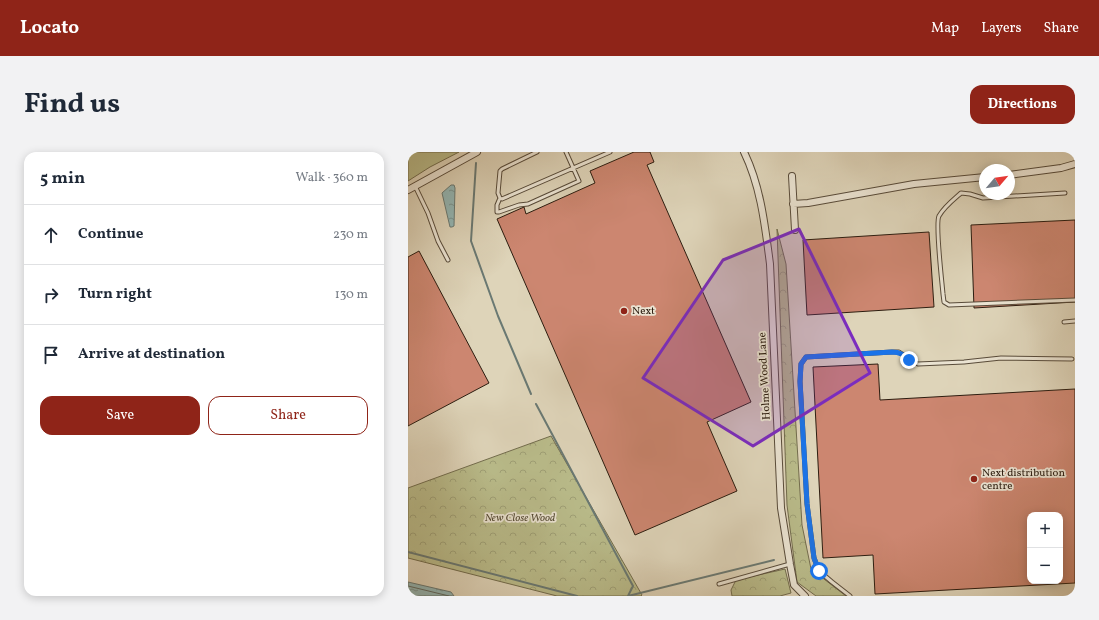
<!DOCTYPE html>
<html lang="en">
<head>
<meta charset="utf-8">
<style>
	:root { --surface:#fff; --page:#f2f2f3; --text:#1f2937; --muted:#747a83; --line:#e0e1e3; --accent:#8f2418 }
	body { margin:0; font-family:Vollkorn,serif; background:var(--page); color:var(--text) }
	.controls { position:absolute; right:12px; bottom:12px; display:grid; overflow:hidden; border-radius:8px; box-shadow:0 2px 10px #0003 }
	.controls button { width:36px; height:36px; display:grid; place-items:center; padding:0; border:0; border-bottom:1px solid var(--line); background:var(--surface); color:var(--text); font:20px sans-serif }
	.compass { position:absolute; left:571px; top:12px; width:36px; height:36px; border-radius:50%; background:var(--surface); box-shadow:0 2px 10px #0003; rotate:61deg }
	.stop { position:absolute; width:12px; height:12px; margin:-9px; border:3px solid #1a73e8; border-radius:50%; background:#fff }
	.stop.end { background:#1a73e8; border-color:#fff; box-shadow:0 1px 4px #0008 }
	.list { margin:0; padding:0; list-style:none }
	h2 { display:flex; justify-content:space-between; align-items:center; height:52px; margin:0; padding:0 16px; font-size:17px }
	h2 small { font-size:13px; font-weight:400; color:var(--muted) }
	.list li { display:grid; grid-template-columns:26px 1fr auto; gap:12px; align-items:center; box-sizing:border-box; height:60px; padding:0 16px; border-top:1px solid var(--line) }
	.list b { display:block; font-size:15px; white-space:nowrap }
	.list em { font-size:13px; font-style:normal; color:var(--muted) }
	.actions { display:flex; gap:8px; padding:12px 16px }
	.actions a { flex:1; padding:9px 0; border:1px solid var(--accent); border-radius:12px; text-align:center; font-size:14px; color:var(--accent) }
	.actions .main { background:var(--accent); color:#fff }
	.icon { flex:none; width:22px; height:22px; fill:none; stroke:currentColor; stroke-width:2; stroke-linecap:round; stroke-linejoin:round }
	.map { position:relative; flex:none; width:667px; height:444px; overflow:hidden; border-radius:12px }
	header { display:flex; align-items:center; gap:24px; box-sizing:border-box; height:56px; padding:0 20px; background:var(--accent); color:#fff }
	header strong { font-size:19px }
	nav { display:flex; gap:22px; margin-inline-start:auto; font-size:14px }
	.intro { display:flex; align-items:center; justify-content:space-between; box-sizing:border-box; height:96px; padding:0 24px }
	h1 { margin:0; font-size:28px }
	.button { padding:10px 18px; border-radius:12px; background:var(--accent); color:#fff; font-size:14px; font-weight:700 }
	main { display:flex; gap:24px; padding:0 24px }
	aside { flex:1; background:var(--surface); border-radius:12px; box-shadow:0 2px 10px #0003 }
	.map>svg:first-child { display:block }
	.green { fill:#b9bb8a; stroke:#726c4d }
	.forest { fill:url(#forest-crowns); stroke:#726c4d }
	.water { fill:url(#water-ripples); stroke:#6a7973 }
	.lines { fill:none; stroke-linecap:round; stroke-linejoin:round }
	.shore { stroke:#606a62; stroke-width:1 }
	.stream { stroke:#6a7973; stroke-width:2 }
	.building { fill:#cc8670; stroke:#2c1d10; fill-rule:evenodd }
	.lane-casing { stroke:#584b3a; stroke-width:5 }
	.street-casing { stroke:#584b3a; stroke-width:8 }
	.lane { stroke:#eae3d2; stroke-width:3 }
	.street { stroke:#eae3d2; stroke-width:6 }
	.route { stroke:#1a73e8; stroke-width:5 }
	.marked { fill:#7b2cbf; fill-opacity:0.2; stroke:#7b2cbf; stroke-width:3; stroke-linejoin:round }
	.poi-dot { fill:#8f2418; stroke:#eae3d2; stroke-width:1.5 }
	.labels { text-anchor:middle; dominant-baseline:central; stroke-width:3.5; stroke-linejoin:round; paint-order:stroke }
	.poi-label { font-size:11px; fill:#2c1d10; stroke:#eae3d2; text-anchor:start }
	.street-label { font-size:11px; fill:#2c1d10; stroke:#eae3d2 }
	.park-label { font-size:11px; font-style:italic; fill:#564c35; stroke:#eae3d2 }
</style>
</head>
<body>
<header>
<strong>Locato</strong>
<nav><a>Map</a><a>Layers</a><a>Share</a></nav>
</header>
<div class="intro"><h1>Find us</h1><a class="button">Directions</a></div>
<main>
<aside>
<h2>5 min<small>Walk · 360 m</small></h2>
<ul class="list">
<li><svg class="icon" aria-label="ahead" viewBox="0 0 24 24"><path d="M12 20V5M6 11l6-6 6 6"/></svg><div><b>Continue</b></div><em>230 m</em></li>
<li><svg class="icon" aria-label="right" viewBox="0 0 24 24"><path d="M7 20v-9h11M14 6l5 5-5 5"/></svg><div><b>Turn right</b></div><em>130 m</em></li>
<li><svg class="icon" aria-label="arrive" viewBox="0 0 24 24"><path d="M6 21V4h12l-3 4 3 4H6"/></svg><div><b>Arrive at destination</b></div></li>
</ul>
<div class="actions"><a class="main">Save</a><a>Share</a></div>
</aside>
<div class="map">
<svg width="667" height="444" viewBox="0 0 667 444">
	<defs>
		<pattern id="forest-crowns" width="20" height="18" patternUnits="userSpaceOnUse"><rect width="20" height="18" fill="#b9bb8a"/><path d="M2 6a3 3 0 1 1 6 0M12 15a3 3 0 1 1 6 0" fill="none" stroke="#9fa076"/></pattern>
		<pattern id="water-ripples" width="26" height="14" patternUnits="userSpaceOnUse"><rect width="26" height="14" fill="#94b7b5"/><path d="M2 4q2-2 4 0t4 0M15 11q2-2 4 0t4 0" fill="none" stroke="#799492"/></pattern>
	</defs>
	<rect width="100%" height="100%" fill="#ded4b9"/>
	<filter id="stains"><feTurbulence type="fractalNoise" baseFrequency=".005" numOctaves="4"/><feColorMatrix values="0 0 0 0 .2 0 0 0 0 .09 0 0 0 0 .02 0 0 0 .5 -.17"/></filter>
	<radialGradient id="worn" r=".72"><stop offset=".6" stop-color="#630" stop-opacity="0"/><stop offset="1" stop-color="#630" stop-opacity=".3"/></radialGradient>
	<path class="green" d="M 0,0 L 51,0 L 22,15 L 0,29 Z"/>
	<path class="forest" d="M 369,77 L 378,112 L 394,373 L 403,417 L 438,444 L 408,444 L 389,430 L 379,353 Z
		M 143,284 L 234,443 L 233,444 L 149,444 L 0,406 L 0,336 Z
		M 377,417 L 383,441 L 372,444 L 324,444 L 323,438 L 328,428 Z"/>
	<path class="water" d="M 43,33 L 46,33 L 47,36 L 46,74 L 44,75 L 42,75 L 34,41 Z
		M 0,430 L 43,440 L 46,444 L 0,444 Z"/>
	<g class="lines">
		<path class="shore" d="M 0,434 L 41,444"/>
		<path class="stream" d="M 68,11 L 63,89 L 90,164 L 123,242
			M 128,252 L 225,434 L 220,444
			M 0,400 L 169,444
			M 220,444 L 366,408"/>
	</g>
	<path class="building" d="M 226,0 L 242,0 L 246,10 L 239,13 L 343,250 L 299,270 L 329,339 L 227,383 L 89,67 L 116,55 L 118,62 L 187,31 L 182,19 Z
		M 667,68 L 667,150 L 566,156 L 563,73 Z
		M 521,80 L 526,155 L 399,163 L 395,88 Z
		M 11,99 L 81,231 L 0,274 L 0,105 Z
		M 470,212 L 472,248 L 667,237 L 667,431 L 467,442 L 465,403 L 415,406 L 405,215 ZM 622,363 L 652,363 L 652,429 L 622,429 Z"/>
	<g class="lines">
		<defs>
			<path id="lane" d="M 129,0 L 94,17 L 92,19 L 90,41 L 92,46 L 94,47 L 202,0
				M 7,34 L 20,61 L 30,89 L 40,108
				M 657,41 L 575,46 L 562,42 L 553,41 C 545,48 536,55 531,64 C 527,71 534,130 535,142 L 536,150 L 541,153 L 667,148
				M 92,46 L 89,53 L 89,60 L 91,60 L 111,53 L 120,52 L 171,29 L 158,0
				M 656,170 L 667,169
				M 311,432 L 382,412
				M 442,444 L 424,430 L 411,419 L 406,406 L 399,352 L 392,229 L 393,212 L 398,205 L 484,200 L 491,200 L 497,204 L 501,208 L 510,212 L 556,210 L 593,206 L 664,207"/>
			<path id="street" d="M 336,0 C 353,35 357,74 362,112 L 373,356 L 382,412 L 386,433 L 397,444
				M 601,23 L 653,16 L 667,12
				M 384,24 L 387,78
				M 0,38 L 69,0
				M 385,52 L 400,51 L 506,32 L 577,25"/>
		</defs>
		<use href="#lane" class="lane-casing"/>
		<use href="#street" class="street-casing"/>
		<use href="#lane" class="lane"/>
		<use href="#street" class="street"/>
	</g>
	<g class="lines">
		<path class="route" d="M 411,419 L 406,406 L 399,352 L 392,230 L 393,212 L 398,205 L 484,200 C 492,200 496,203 501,208"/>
	</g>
	<path class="marked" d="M 391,77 L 462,221 L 345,294 L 235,226 L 315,108 Z"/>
	<g class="poi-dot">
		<circle cx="216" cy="159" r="4"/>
		<circle cx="566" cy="327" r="4"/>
	</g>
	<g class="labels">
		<g class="poi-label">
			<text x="224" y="159">Next</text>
			<text x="574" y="321">Next distribution<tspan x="574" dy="13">centre</tspan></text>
		</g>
		<g class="street-label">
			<text transform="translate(357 224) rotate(-93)">Holme Wood Lane</text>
		</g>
		<g class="park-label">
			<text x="112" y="366">New Close Wood</text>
		</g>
	</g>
	<rect width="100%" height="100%" filter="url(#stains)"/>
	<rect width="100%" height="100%" fill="url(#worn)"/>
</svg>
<div class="controls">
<button>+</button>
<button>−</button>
</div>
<svg class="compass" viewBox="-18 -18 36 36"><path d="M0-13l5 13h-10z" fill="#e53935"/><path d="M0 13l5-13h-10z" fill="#747a83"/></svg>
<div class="stop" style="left:411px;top:419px"></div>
<div class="stop end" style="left:501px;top:208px"></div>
</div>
</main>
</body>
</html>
